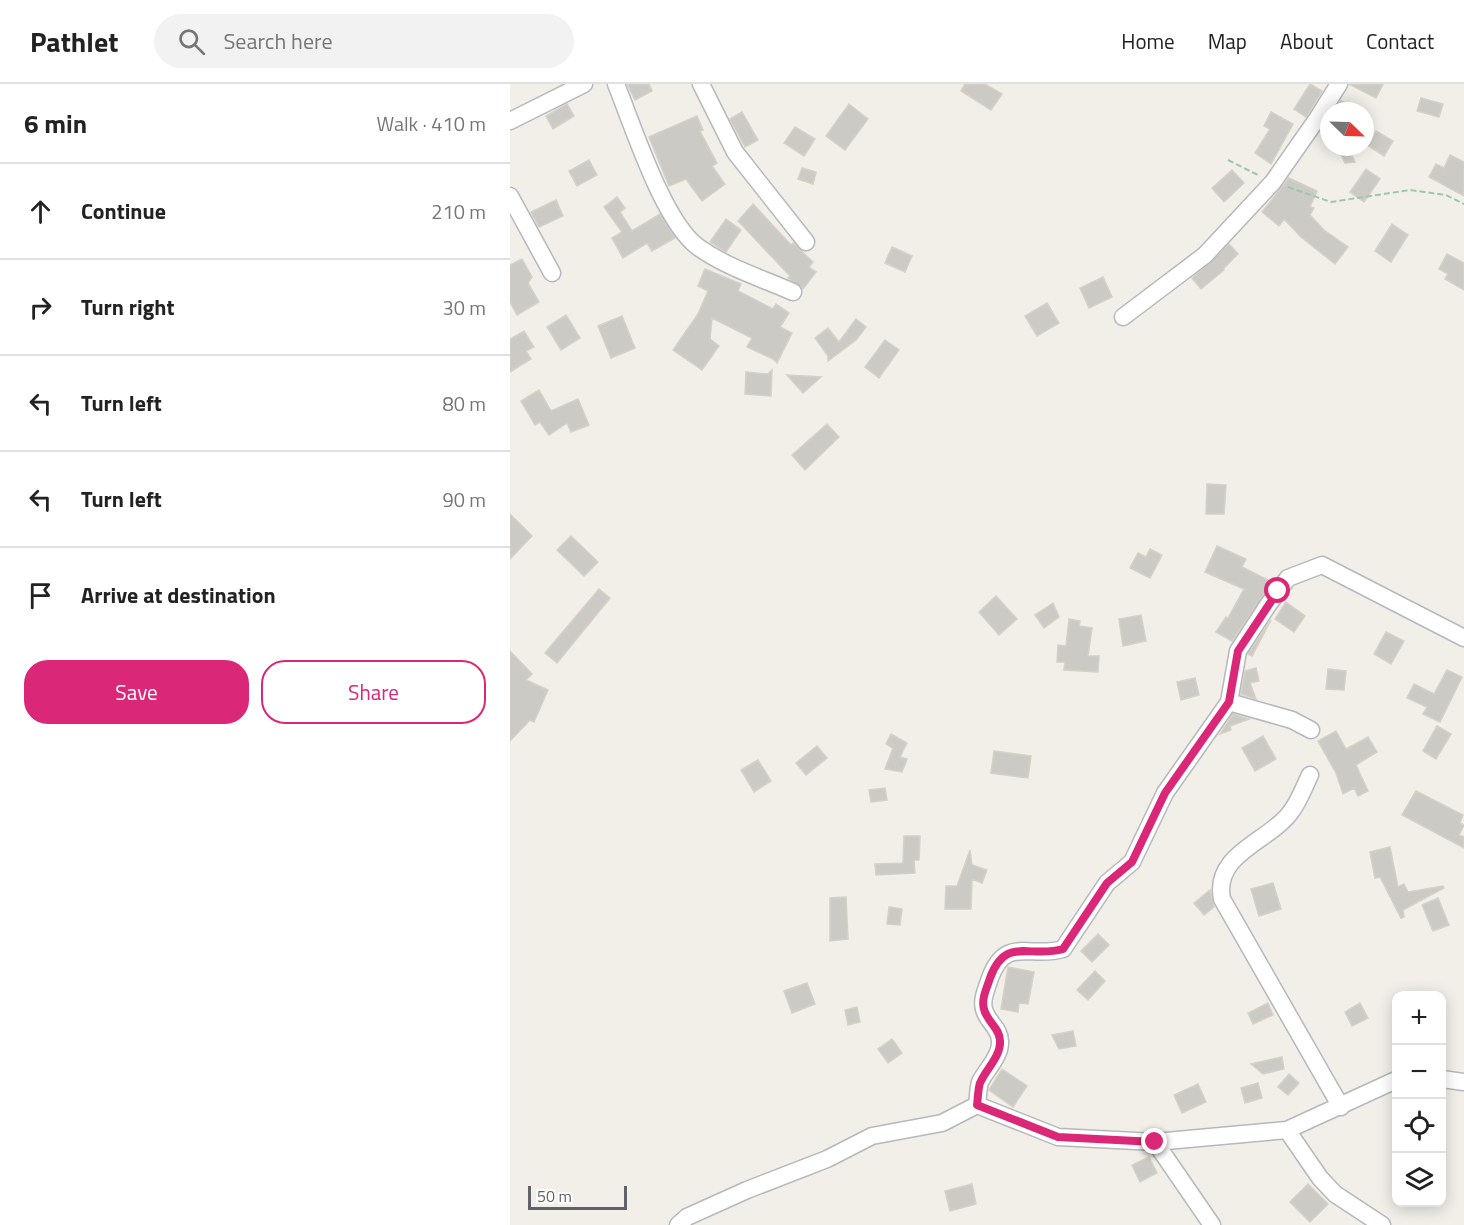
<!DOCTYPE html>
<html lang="en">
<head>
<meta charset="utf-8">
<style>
	:root { --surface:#fff; --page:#f2f2f2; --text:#222; --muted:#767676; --line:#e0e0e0; --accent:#db2777 }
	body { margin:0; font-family:"Titillium Web",sans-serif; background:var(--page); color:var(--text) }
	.controls { position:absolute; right:18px; bottom:18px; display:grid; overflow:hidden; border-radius:12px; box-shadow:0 3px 15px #0003 }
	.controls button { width:54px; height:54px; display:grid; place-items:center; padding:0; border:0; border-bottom:2px solid var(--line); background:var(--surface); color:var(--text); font:30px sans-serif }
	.compass { position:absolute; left:810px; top:18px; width:54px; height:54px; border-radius:50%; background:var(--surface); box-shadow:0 3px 15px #0003; rotate:113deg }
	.scale { position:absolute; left:18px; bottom:15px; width:99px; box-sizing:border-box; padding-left:6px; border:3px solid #5f6368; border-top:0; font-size:16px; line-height:21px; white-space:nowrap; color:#5f6368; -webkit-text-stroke:4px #fff; paint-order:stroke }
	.stop { position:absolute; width:18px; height:18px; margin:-14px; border:4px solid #db2777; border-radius:50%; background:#fff }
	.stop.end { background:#db2777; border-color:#fff; box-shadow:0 2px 6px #0008 }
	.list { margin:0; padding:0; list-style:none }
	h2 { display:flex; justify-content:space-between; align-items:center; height:78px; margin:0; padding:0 24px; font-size:26px }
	h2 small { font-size:20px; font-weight:400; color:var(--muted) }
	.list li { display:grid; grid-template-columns:39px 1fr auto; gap:18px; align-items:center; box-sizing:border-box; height:96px; padding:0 24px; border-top:2px solid var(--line) }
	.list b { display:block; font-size:22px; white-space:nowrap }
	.list em { font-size:20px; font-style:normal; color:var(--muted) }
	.actions { display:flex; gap:12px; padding:18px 24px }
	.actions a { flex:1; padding:14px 0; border:2px solid var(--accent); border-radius:24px; text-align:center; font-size:21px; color:var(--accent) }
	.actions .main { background:var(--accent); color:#fff }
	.icon { flex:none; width:33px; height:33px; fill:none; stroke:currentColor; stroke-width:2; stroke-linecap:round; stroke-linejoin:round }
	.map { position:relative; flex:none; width:954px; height:1141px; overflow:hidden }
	header { display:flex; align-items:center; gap:36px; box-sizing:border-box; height:84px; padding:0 30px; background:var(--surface); border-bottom:2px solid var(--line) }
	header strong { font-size:28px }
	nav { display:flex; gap:33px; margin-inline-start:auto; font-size:21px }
	.search { width:420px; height:54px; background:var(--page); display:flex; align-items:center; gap:15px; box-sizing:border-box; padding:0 21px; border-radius:33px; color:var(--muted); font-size:22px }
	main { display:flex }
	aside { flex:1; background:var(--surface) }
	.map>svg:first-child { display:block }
	.building { fill:#cccac5; stroke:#d6d1c6; stroke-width:1.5 }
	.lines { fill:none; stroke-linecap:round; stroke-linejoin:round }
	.street-casing { stroke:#b5b8bc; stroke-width:19 }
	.path { stroke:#9cc7a9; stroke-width:2; stroke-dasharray:6 3; stroke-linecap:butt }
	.street { stroke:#fff; stroke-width:16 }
	.route { stroke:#db2777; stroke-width:8 }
</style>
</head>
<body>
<header>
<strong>Pathlet</strong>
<div class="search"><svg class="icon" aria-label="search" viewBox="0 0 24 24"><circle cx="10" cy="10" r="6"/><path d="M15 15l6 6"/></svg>Search here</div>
<nav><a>Home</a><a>Map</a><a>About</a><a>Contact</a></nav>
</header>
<main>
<aside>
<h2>6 min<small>Walk · 410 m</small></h2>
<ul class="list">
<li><svg class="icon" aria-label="ahead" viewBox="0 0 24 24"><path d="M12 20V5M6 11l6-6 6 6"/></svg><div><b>Continue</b></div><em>210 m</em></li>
<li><svg class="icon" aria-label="right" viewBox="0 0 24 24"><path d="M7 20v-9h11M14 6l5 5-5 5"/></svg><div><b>Turn right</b></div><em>30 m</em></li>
<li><svg class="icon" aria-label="left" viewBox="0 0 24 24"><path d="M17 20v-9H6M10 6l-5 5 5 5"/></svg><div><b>Turn left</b></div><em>80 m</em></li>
<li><svg class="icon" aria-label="left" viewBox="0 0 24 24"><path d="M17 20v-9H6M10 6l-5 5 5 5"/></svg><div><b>Turn left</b></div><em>90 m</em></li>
<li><svg class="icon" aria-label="arrive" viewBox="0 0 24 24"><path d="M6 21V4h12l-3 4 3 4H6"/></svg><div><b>Arrive at destination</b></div></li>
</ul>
<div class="actions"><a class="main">Save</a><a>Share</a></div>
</aside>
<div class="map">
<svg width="954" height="1141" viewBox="0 0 954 1141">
	<rect width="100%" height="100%" fill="#f1efe8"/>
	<path class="building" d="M 117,0 L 139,0 L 142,7 L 125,16 Z
		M 455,0 L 475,0 L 492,10 L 481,26 L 451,7 Z
		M 800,0 L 812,7 L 796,33 L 784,25 Z
		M 839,0 L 873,0 L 866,14 Z
		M 911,14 L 933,20 L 929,33 L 907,27 Z
		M 831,17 L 850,27 L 824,27 Z
		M 57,20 L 64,32 L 43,45 L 36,32 Z
		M 339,20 L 358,35 L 335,66 L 316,52 Z
		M 232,28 L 248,56 L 235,63 L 220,35 Z
		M 761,28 L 783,40 L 761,80 L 745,69 L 760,45 L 754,42 Z
		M 187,32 L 193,46 L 190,47 L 207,79 L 202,82 L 215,100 L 192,117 L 176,95 L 159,102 L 139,53 Z
		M 285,43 L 305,55 L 294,72 L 274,59 Z
		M 866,47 L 883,57 L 874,72 L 857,61 Z
		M 840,67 L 845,78 L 835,79 L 831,71 L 835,67 Z
		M 940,71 L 954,78 L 954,112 L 919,93 L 926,80 L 934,84 Z
		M 79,76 L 87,91 L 67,102 L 59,87 Z
		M 292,84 L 306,88 L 303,100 L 288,95 Z
		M 856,85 L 870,95 L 854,118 L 840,108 Z
		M 722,86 L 734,99 L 714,118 L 702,104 Z
		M 779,94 L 807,107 L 800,123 L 804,124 L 800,131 L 814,146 L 838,163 L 825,180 L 791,153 L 774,135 L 769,142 L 752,128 Z
		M 107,113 L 115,124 L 110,128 L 122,147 L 150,130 L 165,154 L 142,167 L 137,159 L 113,174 L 102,154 L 112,148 L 94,123 Z
		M 46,116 L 53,132 L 29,143 L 21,128 Z
		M 243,120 L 281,161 L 283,159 L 303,178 L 299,183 L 306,188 L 293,205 L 278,194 L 280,192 L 228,137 Z
		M 216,135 L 231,146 L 216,168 L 200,158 Z
		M 882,140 L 898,151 L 881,178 L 865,167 Z
		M 719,160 L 728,170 L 713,185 L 714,186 L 691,205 L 682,194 Z
		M 382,163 L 402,172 L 395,188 L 375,179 Z
		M 937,170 L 954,179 L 954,206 L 935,195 L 938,190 L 929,185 Z
		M 12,175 L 22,193 L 18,199 L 29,218 L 7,231 L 0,218 L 0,181 Z
		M 195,185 L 231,200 L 228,207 L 263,225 L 266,220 L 279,229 L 270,243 L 282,249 L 267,279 L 263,275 L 237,263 L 242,254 L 202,234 L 200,255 L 209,262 L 192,286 L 163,266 L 188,230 L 198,207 L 188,202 Z
		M 593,193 L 602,213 L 579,224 L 570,204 Z
		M 537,219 L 549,239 L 527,252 L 515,232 Z
		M 56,231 L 70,254 L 51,266 L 37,243 Z
		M 112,232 L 125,264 L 101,274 L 88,242 Z
		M 346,235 L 356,243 L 346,256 L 318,277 L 318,272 L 305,254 L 318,244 L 329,258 Z
		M 14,247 L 24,263 L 16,267 L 21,275 L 0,288 L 0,255 Z
		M 375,256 L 389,266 L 369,294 L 355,283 Z
		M 262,286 L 261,312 L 235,310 L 236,288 L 258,290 Z
		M 277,291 L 311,293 L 293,309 Z
		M 29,306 L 41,327 L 68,315 L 79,341 L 61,348 L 57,339 L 39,351 L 30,338 L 25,341 L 11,317 Z
		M 317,340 L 329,353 L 295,386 L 282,371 Z
		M 697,400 L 716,401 L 714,430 L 696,430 Z
		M 0,430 L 22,452 L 0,475 Z
		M 61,452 L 88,478 L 74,492 L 47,466 Z
		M 707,462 L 736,475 L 732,483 L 762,498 L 722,557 L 706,548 L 716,533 L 718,534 L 734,505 L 695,488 Z
		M 640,465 L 652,471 L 640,494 L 620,484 L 628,469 L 636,473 Z
		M 89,505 L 100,514 L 47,579 L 35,569 Z
		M 486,512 L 507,535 L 489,551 L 469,528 Z
		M 776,518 L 795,532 L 784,548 L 765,535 Z
		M 543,519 L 549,533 L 534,544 L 525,531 Z
		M 631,531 L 636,557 L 613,562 L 609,535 Z
		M 559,535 L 570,537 L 569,542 L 582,544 L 578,572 L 589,572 L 588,588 L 554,586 L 555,578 L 547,578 L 548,561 L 556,562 Z
		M 761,536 L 742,572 L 738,570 Z
		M 876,548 L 894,557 L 881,580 L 864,570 Z
		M 0,567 L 22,590 L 16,596 L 38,606 L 24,638 L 20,636 L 0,657 Z
		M 746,584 L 749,597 L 740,599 L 746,615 L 731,610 L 735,587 Z
		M 818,585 L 836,587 L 834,606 L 816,605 Z
		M 937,586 L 952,593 L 930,638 L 913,630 L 917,623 L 897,614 L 904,600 L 924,610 Z
		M 685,594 L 689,611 L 671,616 L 667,598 Z
		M 723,630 L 739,635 L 720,642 L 721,646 L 710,650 Z
		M 927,642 L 941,650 L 926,675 L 913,667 Z
		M 826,647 L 836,665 L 858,653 L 867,668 L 846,681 L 858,707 L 848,712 L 844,704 L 833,710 L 826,689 L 808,657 Z
		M 381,650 L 397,659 L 390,673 L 397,675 L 392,688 L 375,685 L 383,664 L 376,660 Z
		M 753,652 L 766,675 L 745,687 L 732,664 Z
		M 307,662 L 317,674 L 296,691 L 286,679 Z
		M 484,667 L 521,672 L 518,694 L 481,689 Z
		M 248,676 L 261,697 L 244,708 L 231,686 Z
		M 375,704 L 377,716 L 361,718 L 359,706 Z
		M 906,707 L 953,731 L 950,739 L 954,741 L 949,751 L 954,753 L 954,764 L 892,731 Z
		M 394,752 L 410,752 L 409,776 L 404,776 L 405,789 L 366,791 L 365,780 L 393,779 Z
		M 880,763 L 888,803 L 894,800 L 898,808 L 933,802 L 934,804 L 893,826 L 894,833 L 891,834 L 870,793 L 865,794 L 860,768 Z
		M 460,766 L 462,781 L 477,786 L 472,799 L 462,795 L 461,825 L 435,825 L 436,802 L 447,802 Z
		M 763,799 L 771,825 L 749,832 L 741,805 Z
		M 700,806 L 704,823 L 694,831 L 684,819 Z
		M 336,813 L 338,855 L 320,857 L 320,814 Z
		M 928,814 L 939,841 L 923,847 L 912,821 Z
		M 379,823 L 392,825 L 390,841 L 377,840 Z
		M 588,850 L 599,861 L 582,878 L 571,867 Z
		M 498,883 L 524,888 L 518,920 L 509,919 L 508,928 L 491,925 Z
		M 585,887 L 595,897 L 578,916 L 567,906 Z
		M 297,899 L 305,920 L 282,929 L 274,907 Z
		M 758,919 L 763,931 L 743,940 L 738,929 Z
		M 850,919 L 858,934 L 842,942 L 835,928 Z
		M 347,923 L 350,938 L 338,941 L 335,926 Z
		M 563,947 L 566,962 L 549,965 L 542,951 Z
		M 382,955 L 392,969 L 378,979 L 368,965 Z
		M 772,973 L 774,985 L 753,990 L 741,980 Z
		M 492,985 L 517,1002 L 503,1023 L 479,1006 Z
		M 779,990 L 789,999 L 778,1011 L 768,1003 Z
		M 748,999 L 752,1014 L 735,1019 L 731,1004 Z
		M 688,1000 L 696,1018 L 672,1029 L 664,1011 Z
		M 639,1073 L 647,1089 L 630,1098 L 622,1081 Z
		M 462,1100 L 466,1120 L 440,1127 L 435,1107 Z
		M 798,1100 L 818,1120 L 800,1138 L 780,1118 Z"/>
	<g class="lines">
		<defs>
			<path id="street" d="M 106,0 C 123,42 153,137 188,163 C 216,183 251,194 283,208
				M 191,0 L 225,68 L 296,158
				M 0,37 L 74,0
				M 0,112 L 42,189
				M 613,233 L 695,171 L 763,98 L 807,35 L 829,0
				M 719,618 L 782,636 L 801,646
				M 800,691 C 794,703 789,718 780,729 C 758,758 703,770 712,815 L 831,1023
				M 932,995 L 954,998
				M 467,1021 C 468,1014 468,1005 470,998 C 476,986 491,972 490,957 C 490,944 477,938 474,925 C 471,915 477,904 480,894 C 496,851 520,875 553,865 L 597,799 L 622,778 L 655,709 L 719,618 L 728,567 L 758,521 L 778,494 L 812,481 L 954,554
				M 777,1046 L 810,1094 L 825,1110 L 872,1141
				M 645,1058 L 702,1141
				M 168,1141 L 177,1133 L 237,1106 L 317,1075 L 362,1052 L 432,1039 L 467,1021 L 548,1053 L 645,1058 L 777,1046 L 886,996"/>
		</defs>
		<use href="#street" class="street-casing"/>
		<path class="path" d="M 718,76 L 748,91
			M 778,103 L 821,118 L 900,106 L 936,111 L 954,120"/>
		<use href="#street" class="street"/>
	</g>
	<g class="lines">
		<path class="route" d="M 645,1058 L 548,1053 L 467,1021 C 468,1014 468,1005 470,999 C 476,985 491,972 490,957 C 490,944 477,938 474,925 C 471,915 477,904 480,894 C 496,851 520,875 553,865 L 597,799 L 622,778 L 655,709 L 719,618 L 728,567 L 768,507"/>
	</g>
</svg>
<div class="controls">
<button>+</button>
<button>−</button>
<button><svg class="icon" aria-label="locate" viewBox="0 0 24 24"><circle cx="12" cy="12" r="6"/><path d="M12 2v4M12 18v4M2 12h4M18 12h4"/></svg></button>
<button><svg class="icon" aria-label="layers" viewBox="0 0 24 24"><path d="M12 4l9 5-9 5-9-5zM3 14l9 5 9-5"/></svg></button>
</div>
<svg class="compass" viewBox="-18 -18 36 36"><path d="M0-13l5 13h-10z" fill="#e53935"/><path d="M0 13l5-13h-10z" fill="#767676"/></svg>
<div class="scale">50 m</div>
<div class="stop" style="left:768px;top:507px"></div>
<div class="stop end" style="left:645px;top:1058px"></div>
</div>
</main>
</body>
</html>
